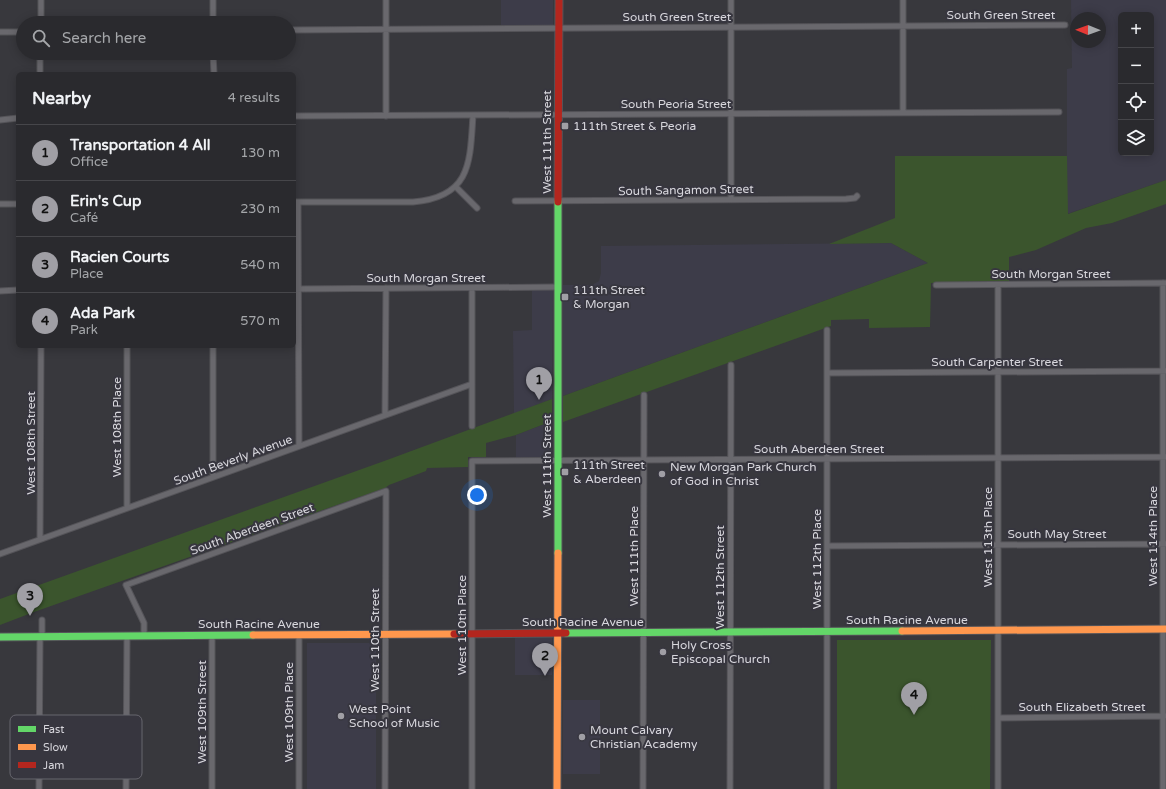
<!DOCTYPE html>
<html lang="en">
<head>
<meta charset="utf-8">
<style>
	:root { --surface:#2a2a2e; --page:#36363a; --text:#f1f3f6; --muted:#a5a7aa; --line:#46464a; --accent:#a09fa5 }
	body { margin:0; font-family:"Varela Round",sans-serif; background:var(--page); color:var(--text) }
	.controls { position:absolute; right:12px; top:12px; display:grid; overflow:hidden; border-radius:6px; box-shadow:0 2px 10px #0003 }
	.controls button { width:36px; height:36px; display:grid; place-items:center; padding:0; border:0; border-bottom:1px solid var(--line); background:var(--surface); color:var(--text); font:20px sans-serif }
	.compass { position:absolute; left:1070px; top:12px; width:36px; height:36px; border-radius:50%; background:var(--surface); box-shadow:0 2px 10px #0003; rotate:271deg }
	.you { position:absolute; left:477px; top:495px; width:14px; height:14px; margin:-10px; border:3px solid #fff; border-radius:50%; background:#1a73e8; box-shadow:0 0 0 6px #1a73e833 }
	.badge { display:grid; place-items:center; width:26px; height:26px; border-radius:50%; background:var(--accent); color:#111; font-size:13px; font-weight:700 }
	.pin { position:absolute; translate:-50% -33px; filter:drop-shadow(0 1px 2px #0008) }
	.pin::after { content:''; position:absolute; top:21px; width:14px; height:12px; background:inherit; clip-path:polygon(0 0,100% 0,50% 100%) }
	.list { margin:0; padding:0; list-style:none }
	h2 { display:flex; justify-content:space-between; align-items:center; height:52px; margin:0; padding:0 16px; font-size:17px }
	h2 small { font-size:13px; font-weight:400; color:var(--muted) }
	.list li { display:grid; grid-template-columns:26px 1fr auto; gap:12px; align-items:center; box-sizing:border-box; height:56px; padding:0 16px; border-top:1px solid var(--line) }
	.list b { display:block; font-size:15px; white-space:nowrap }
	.list p { margin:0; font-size:13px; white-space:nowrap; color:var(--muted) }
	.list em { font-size:13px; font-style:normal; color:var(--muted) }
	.icon { flex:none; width:22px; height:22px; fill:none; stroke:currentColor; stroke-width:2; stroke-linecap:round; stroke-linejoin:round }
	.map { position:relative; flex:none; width:1166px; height:789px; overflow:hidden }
	.search { position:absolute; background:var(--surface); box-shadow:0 2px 10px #0003; left:16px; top:16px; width:280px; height:44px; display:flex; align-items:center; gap:10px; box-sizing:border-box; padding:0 14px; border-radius:22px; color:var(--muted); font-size:15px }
	.panel { position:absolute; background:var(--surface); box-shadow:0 2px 10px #0003; left:16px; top:72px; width:280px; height:276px; border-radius:6px }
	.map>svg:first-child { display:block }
	.built { fill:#3d3c49; fill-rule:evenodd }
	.green { fill:#3b552d }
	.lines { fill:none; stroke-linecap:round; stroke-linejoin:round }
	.street-casing { stroke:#555459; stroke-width:7 }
	.fast-casing { stroke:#555459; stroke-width:9 }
	.slow-casing { stroke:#555459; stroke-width:9 }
	.jam-casing { stroke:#555459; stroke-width:9 }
	.street { stroke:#69686d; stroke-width:5 }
	.fast { stroke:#63d668; stroke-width:7 }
	.slow { stroke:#ff974d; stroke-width:7 }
	.jam { stroke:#b3261e; stroke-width:7 }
	.poi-dot { fill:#a09fa5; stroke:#37363f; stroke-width:1.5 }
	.labels { text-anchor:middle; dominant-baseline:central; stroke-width:4; stroke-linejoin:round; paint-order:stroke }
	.street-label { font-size:12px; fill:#d8d7dd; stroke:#37363f }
	.poi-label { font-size:12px; fill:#d8d7dd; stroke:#37363f; text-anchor:start }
	.key { fill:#37363f; stroke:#67666e; stroke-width:1 }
	.key-label { font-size:11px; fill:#d8d7dd }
</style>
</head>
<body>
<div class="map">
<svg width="1166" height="789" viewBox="0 0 1166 789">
	<rect width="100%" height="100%" fill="#38383d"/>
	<path class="built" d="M 501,0 L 553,0 L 553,28 L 501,28 Z
		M 1071,0 L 1166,0 L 1166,180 L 1067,214 L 1067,69 L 1072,68 ZM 1121,15 L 1151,15 L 1151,153 L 1121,153 ZM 1076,18 L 1100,18 L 1100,42 L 1076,42 Z
		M 891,243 L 928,263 L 563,396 L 563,285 L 592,285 L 599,281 L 601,273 L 601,246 Z
		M 532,289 L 553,289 L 552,399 L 514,414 L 513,331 L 532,330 Z
		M 552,421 L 552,460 L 516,460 L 516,435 Z
		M 515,633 L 552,633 L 552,675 L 515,675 Z
		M 307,643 L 376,643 L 376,789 L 307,789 Z
		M 563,700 L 600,700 L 600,774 L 563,774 Z"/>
	<path class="green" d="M 895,156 L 1067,156 L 1068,214 L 1166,180 L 1166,204 L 1112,223 L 1086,228 L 1036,250 L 1009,257 L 1009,281 L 931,283 L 930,327 L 869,328 L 869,319 L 831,320 L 831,326 L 563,422 L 563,396 L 928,263 L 891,243 L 829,244 L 895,218 Z
		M 552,399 L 552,421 L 516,435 L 486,443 L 486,457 L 468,457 L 468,467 L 427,468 L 426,471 L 389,485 L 385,488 L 34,612 L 0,625 L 0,599 L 387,460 Z
		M 837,640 L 991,640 L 990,789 L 837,789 Z"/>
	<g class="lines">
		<defs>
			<path id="street" d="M 213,0 L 213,23
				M 41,23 L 41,0
				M 289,30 L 1065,25
				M 0,32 L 23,32
				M 213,53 L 214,74
				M 40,71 L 40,53
				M 903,113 L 903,0
				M 294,116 L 1059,112
				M 386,116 L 386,0
				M 0,120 L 18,118
				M 456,187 L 477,208
				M 731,199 L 731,0
				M 515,201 L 846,199 L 855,198 L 857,196
				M 294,202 L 413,202 C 471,197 470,163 473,115
				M 298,202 L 299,446
				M 0,204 L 18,204
				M 1163,283 L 1163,789
				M 936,285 L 1166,283
				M 294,289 L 558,287
				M 0,291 L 18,290
				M 127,346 L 127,508
				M 213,346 L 213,477
				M 827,373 L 1166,371
				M 385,415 L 386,288
				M 472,426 L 472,288
				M 40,539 L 41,346
				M 827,546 L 1166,544
				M 0,554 L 472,384
				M 42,620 L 42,636
				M 144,636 L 144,623 L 126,585 L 386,491 L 385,789
				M 998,718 L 1165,716
				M 39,789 L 40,636
				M 126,789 L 127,636
				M 212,789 L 212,635
				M 299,789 L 299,635
				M 472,789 L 472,461 L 1166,457
				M 643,789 L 644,395
				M 730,789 L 731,365
				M 827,789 L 827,330
				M 998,789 L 998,285"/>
			<path id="fast" d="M 558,553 L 558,202
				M 566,633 L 902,631
				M 0,637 L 253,635"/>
			<path id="slow" d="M 902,631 L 1166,629
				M 253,635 L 454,634
				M 557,789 L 558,553"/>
			<path id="jam" d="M 558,202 L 559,0
				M 454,634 L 566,633"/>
		</defs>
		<use href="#street" class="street-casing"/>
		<use href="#fast" class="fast-casing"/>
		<use href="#slow" class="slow-casing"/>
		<use href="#jam" class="jam-casing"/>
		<use href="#street" class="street"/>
		<use href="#fast" class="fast"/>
		<use href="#slow" class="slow"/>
		<use href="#jam" class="jam"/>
	</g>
	<g class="poi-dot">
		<rect x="561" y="122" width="8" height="8" rx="2"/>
		<rect x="561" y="293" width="8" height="8" rx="2"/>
		<rect x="561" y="468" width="8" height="8" rx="2"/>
		<circle cx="662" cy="474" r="4"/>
		<circle cx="663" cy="652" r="4"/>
		<circle cx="341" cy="716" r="4"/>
		<circle cx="582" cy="737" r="4"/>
	</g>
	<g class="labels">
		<g class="street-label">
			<text x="1001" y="15">South Green Street</text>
			<text x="677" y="17">South Green Street</text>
			<text x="676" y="104">South Peoria Street</text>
			<text transform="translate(547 142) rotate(-90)">West 111th Street</text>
			<text transform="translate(686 190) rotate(-1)">South Sangamon Street</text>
			<text x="1051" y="274">South Morgan Street</text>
			<text x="426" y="278">South Morgan Street</text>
			<text x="997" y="362">South Carpenter Street</text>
			<text transform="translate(117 427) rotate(-90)">West 108th Place</text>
			<text transform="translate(31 443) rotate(-90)">West 108th Street</text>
			<text x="819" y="449">South Aberdeen Street</text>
			<text transform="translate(233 460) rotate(-20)">South Beverly Avenue</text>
			<text transform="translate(547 466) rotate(-90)">West 111th Street</text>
			<text transform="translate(252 529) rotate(-20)">South Aberdeen Street</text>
			<text x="1057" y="534">South May Street</text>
			<text transform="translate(1153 536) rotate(-90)">West 114th Place</text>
			<text transform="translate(988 537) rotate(-90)">West 113th Place</text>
			<text transform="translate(634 556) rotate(-90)">West 111th Place</text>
			<text transform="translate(817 559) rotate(-90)">West 112th Place</text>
			<text transform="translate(720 577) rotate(-90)">West 112th Street</text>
			<text x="907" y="620">South Racine Avenue</text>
			<text x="583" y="622">South Racine Avenue</text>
			<text x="259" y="624">South Racine Avenue</text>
			<text transform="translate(462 625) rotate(-90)">West 110th Place</text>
			<text transform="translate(375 640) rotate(-90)">West 110th Street</text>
			<text x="1082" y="707">South Elizabeth Street</text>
			<text transform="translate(202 712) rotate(-90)">West 109th Street</text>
			<text transform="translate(289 712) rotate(-90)">West 109th Place</text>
		</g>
		<g class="poi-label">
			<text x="573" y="126">111th Street &amp; Peoria</text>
			<text x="573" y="290">111th Street<tspan x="573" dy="14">&amp; Morgan</tspan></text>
			<text x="573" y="465">111th Street<tspan x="573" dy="14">&amp; Aberdeen</tspan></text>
			<text x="670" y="467">New Morgan Park Church<tspan x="670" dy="14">of God in Christ</tspan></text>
			<text x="671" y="645">Holy Cross<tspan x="671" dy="14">Episcopal Church</tspan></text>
			<text x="349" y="709">West Point<tspan x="349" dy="14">School of Music</tspan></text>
			<text x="590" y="730">Mount Calvary<tspan x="590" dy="14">Christian Academy</tspan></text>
		</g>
	</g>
	<rect x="10" y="715" width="132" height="64" rx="6" class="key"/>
	<rect x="18" y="726" width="18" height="6" fill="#63d668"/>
	<rect x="18" y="744" width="18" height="6" fill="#ff974d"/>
	<rect x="18" y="762" width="18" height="6" fill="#b3261e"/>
	<g class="key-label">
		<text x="43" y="733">Fast</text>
		<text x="43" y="751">Slow</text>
		<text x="43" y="769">Jam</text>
	</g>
</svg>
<div class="controls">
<button>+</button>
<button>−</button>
<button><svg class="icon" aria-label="locate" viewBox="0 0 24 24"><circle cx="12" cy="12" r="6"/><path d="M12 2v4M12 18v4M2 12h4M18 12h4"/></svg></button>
<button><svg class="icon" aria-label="layers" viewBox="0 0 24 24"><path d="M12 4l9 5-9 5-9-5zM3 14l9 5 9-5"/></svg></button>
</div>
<svg class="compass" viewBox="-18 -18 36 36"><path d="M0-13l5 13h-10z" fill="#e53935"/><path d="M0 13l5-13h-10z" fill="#a5a7aa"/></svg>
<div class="you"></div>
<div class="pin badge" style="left:539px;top:400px">1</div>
<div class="pin badge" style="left:545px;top:676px">2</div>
<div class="pin badge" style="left:30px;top:616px">3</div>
<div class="pin badge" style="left:914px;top:715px">4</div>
<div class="search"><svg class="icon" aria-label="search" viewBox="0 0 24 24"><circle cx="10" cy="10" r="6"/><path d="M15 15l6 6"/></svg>Search here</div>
<section class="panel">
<h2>Nearby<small>4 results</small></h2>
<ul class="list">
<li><span class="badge">1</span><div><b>Transportation 4 All</b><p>Office</p></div><em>130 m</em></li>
<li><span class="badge">2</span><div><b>Erin's Cup</b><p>Café</p></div><em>230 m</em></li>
<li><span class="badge">3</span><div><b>Racien Courts</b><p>Place</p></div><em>540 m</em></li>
<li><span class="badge">4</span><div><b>Ada Park</b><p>Park</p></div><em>570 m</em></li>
</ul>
</section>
</div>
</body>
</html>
